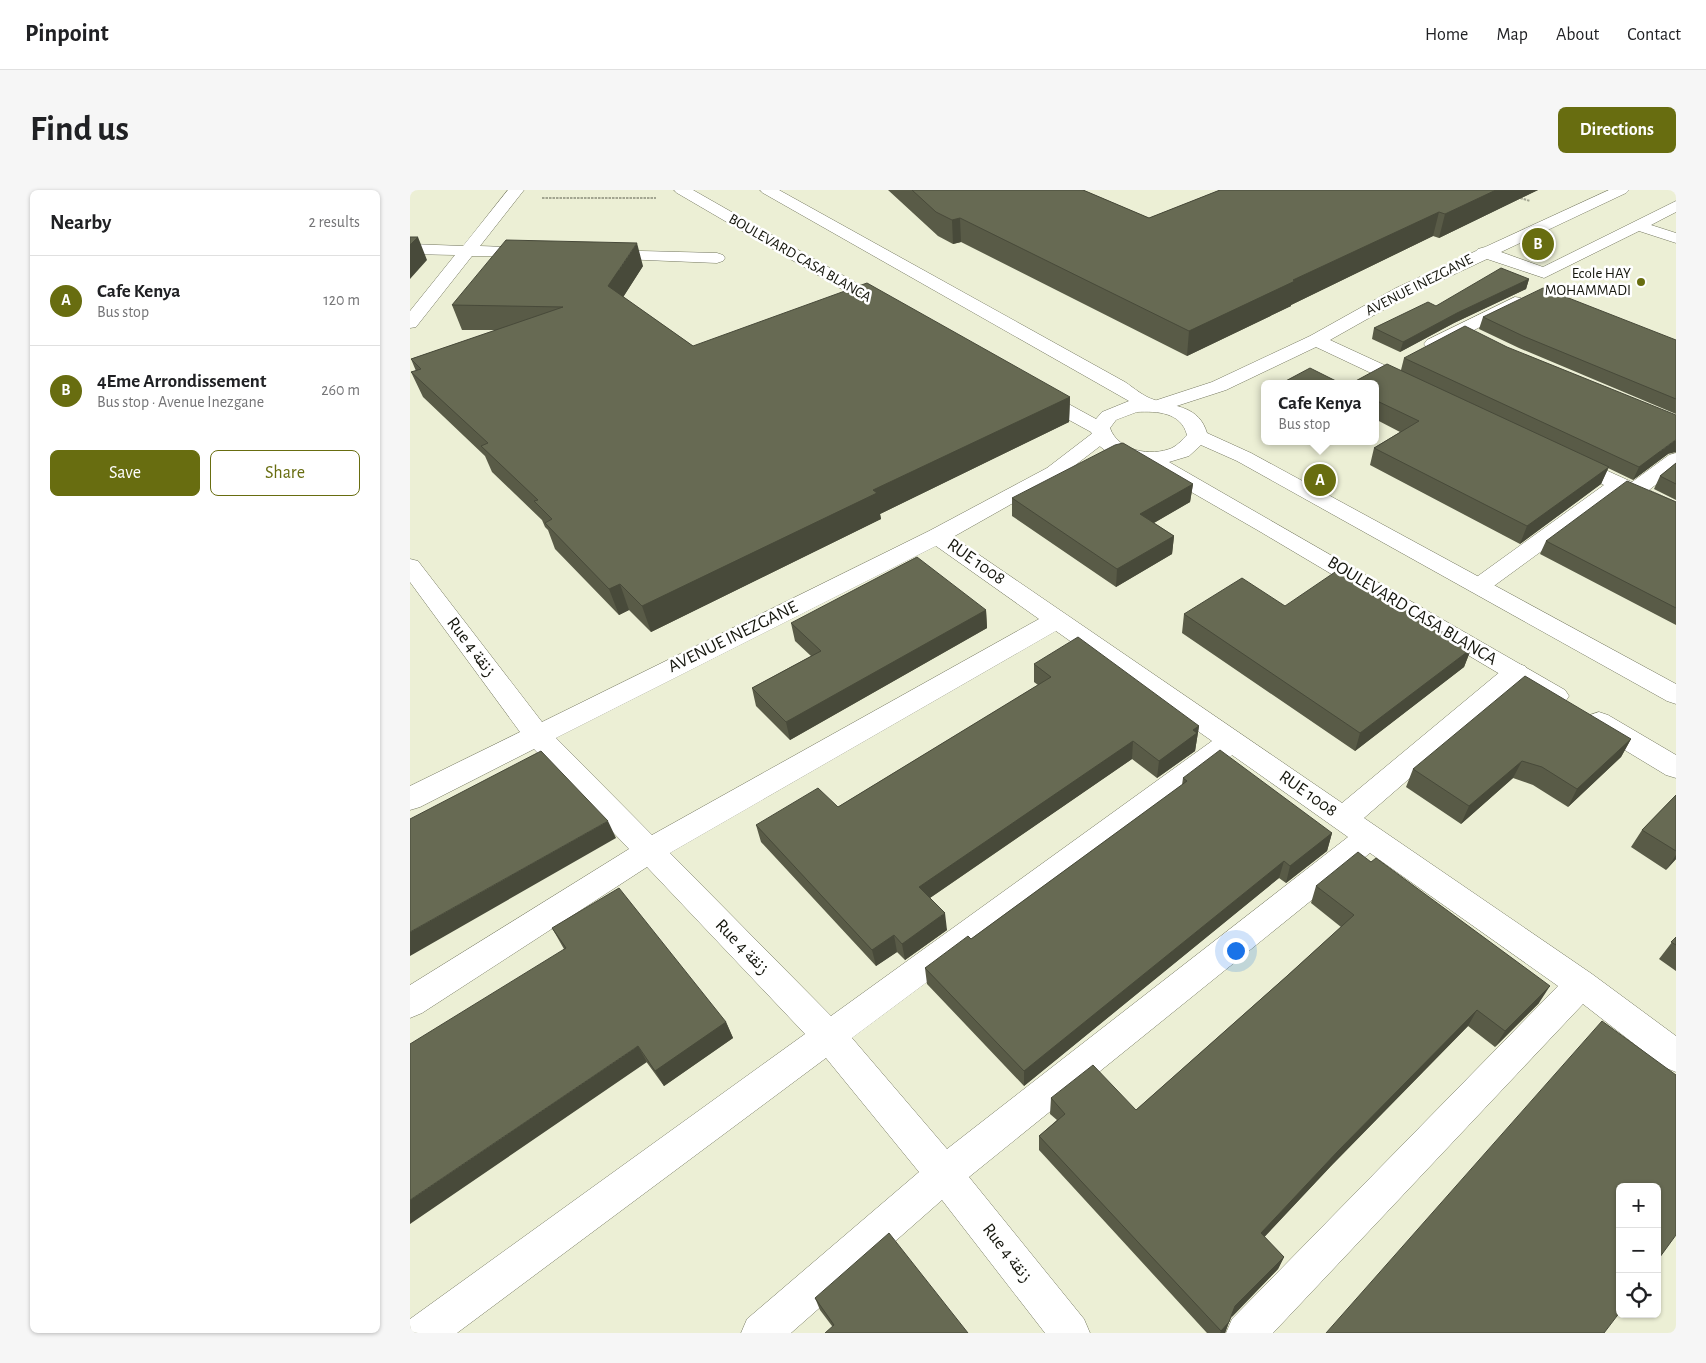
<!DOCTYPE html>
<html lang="en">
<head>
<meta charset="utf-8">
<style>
	:root { --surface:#fff; --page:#f6f6f6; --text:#202124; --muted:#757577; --line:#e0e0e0; --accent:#686d10 }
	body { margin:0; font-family:"Alegreya Sans","Noto Naskh Arabic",sans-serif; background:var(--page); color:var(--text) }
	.controls { position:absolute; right:15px; bottom:15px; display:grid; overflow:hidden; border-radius:8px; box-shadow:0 1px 4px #0004 }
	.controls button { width:45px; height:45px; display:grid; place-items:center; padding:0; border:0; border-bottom:1px solid var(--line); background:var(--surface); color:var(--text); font:25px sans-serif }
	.you { position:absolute; left:825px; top:760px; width:18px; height:18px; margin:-12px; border:4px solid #fff; border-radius:50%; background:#1a73e8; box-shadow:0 0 0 8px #1a73e833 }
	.badge { display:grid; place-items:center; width:32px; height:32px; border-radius:50%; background:var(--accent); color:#fff; font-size:16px; font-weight:700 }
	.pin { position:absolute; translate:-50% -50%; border:2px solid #fff; box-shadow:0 1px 5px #0006 }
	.popup { position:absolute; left:851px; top:190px; width:118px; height:65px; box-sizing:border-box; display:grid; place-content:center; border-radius:8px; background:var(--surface); filter:drop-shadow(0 1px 4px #0005); font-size:16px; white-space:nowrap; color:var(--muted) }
	.popup b { font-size:19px; color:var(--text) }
	.popup::after { content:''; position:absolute; left:50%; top:100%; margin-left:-10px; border:10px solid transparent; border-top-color:var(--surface) }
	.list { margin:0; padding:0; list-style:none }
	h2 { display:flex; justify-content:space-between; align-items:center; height:65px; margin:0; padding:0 20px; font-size:21px }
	h2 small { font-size:16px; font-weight:400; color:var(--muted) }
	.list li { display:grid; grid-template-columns:32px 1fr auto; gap:15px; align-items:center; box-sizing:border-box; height:90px; padding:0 20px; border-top:1px solid var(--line) }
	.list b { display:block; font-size:19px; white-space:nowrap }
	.list p { margin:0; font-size:16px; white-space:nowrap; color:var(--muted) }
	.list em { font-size:16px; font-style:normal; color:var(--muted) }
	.actions { display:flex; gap:10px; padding:15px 20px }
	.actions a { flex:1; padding:11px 0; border:1px solid var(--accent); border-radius:8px; text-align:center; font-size:18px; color:var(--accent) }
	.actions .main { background:var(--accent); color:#fff }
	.icon { flex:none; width:28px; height:28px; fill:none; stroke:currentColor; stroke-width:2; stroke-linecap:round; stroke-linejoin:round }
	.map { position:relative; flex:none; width:1266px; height:1143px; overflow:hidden; border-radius:8px }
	header { display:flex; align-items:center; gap:30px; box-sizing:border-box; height:70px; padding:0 25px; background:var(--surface); border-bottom:1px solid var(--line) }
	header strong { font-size:24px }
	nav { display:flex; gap:28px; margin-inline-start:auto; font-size:18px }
	.intro { display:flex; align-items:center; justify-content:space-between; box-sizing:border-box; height:120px; padding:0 30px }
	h1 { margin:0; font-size:35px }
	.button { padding:12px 22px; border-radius:8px; background:var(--accent); color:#fff; font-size:18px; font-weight:700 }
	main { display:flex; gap:30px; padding:0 30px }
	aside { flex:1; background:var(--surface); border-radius:8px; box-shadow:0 1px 4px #0004 }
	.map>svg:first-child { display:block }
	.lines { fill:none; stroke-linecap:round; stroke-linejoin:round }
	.minor-casing { stroke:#757860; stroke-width:1 }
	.secondary-casing { stroke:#757860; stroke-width:1 }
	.path { stroke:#a2a590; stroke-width:2; stroke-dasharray:2.5 1; stroke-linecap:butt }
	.minor { fill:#fff; fill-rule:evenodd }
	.secondary { fill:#fff; fill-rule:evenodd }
	.wall { fill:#595b47 }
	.shaded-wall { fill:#484a3a }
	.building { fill:#676a53; stroke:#484a3a }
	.poi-dot { fill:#686d10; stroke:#fff; stroke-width:2 }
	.labels { text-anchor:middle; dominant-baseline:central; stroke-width:5; stroke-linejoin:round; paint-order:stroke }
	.far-street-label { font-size:15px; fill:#15160d; stroke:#fff }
	.far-poi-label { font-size:15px; fill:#15160d; stroke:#fff; text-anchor:end }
	.street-label { font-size:18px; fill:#15160d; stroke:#fff }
</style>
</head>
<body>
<header>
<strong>Pinpoint</strong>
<nav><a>Home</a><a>Map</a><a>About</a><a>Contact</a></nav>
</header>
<div class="intro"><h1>Find us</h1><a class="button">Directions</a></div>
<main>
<aside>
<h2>Nearby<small>2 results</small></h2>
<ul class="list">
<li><span class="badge">A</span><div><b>Cafe Kenya</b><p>Bus stop</p></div><em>120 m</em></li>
<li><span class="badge">B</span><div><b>4Eme Arrondissement</b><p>Bus stop · Avenue Inezgane</p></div><em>260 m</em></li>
</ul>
<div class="actions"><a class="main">Save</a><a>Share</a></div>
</aside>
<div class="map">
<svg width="1266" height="1143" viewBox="0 0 1266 1143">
	<rect width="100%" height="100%" fill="#ecefd5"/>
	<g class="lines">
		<defs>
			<path id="minor" d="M 98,0 L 114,0 L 70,56 L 123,58 L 129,60 L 131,63 L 129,66 L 62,66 L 6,137 L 0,138 L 0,121 L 45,65 L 0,64 L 0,54 L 53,56 Z
				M 1199,0 L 1219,0 L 1216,3 L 1091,62 L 1133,77 L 1266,11 L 1266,22 L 1241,35 L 1266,43 L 1266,53 L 1229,41 L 1134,88 L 1077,69 L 998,106 L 920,150 L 1009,191 L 1012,195 L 1009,199 L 1002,201 L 995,199 L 906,157 L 816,200 L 748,222 L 741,220 L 738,216 L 741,212 L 802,192 L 900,146 L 986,98 L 1066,61 L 1068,59 L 1075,57 Z
				M 194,60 L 307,63 L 313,65 L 315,68 L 313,71 L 307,73 L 188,68 L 186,65 L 188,62 Z
				M 1105,107 L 1111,108 L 1114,112 L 1111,116 L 1029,158 L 1023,160 L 1017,158 L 1014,154 L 1017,150 Z
				M 691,240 L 698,242 L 701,246 L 698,250 L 651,286 L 543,347 L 932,613 L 1097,476 L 1106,473 L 1115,476 L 1119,482 L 1115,488 L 954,628 L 1182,784 L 1266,846 L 1266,882 L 1254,877 L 1173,814 L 863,1143 L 816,1143 L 822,1129 L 1148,796 L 960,663 L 559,987 L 674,1129 L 680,1143 L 635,1143 L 532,1010 L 381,1143 L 331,1143 L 337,1129 L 509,982 L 416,868 L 47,1143 L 0,1143 L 0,1129 L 395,844 L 237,677 L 12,823 L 0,828 L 0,795 L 219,659 L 124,559 L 10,617 L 0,620 L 0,596 L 110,542 L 0,392 L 0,369 L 8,371 L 132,532 L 519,341 L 637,278 L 684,242 ZM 526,356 L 629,429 L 242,645 L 146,548 ZM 646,441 L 802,551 L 421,826 L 260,663 ZM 822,565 L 938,647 L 537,959 L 442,848 Z
				M 1266,263 L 1266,279 L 1239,300 L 1266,312 L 1266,327 L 1211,303 L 1077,401 L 1069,404 L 1061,401 L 1057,396 L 1061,391 L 1194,295 L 1153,275 L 1150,271 L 1153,267 L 1160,265 L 1167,267 L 1222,292 L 1259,265 Z"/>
			<path id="secondary" d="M 264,0 L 283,0 L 483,114 L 486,118 L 483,122 L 477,123 L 471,122 L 267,3 Z
				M 350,0 L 369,0 L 715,192 C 724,198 734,207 745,210 C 766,217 789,216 797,243 L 841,263 L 1266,494 L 1266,514 L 1257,511 L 827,271 L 791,255 L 779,266 L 759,272 L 1155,500 L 1159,506 L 1155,512 L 1146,515 L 1137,512 L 849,341 L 731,273 L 701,265 L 687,254 L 681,242 L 619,208 L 616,204 L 619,200 L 626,198 L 633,200 L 686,229 L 692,222 L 719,211 L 353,3 ZM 727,222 C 747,221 771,222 777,245 C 773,249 768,255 762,258 C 741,267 708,261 700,238 L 706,230 Z
				M 1189,522 L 1198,525 L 1266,565 L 1266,588 L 1256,585 L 1180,539 L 1176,532 L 1180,525 Z"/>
		</defs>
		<use href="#minor" class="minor-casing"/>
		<use href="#secondary" class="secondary-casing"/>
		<path class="path" d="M 1107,7 L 1120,11
			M 132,8 L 246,8"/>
		<use href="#minor" class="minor"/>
		<use href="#secondary" class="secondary"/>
	</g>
	<path class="wall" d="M 478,0 L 673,0 L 739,28 L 810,0 L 1128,0 L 1029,48 L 1023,46 L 881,115 L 881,116 L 777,166 L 551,52 L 543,54 L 528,46 Z
		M 233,76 L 213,107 L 283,156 L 660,207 L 659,232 L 470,324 L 471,329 L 241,442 L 219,420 L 209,425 L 145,359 L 138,340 L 135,337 L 132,330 L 82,282 L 75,266 L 13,207 L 1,182 L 6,181 L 1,169 L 86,140 L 52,140 L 42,115 Z
		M 1119,89 L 1116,99 L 1044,133 L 990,162 L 962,149 L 964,138 L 1026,116 Z
		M 1073,127 L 1266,150 L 1266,224 L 1109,158 L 1069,139 Z
		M 994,168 L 1258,264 L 1223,290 L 1198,278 L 1191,294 L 1110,354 L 960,275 L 964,258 L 990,242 L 965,229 L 965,194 L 991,180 Z
		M 855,203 L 855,220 L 852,219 Z
		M 1266,273 L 1266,310 L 1244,299 L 1250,286 Z
		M 783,294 L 780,312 L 744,333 L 764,346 L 762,364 L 706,397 L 602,326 L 602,308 Z
		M 1266,312 L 1266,435 L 1130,364 L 1136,351 Z
		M 875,416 L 1061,459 L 1054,477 L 945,561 L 772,443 L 774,424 Z
		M 576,420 L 577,438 L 380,550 L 346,516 L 342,498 L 401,466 L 385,451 L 381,433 Z
		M 624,474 L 789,536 L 785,561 L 747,588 L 722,569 L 520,708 L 537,740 L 495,770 L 487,762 L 466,776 L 351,652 L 346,635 L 428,617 L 628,495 L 624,492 Z
		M 1221,549 L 1211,567 L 1158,617 L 1123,595 L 1103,588 L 1051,634 L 996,597 L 1003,579 Z
		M 773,588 L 922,643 L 917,661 L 876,693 L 869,688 L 614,896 L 517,794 L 515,778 L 561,749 L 772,595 Z
		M 1266,605 L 1266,669 L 1256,680 L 1221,657 L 1232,640 Z
		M 906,696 L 1129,813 L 1085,857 L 1058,836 L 921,976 L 854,1047 L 874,1067 L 868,1079 L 821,1127 L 815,1143 L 797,1143 L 629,960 L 629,946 L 647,930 L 640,924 L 641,908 L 726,920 L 877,786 L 931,737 L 901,713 Z
		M 142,738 L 316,832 L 323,848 L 254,896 L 154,759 Z
		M 1266,747 L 1266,781 L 1249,769 Z
		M 405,1108 L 558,1143 L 422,1136 L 410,1120 Z"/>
	<path class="shaded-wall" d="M 1086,0 L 1128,0 L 1029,48 L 1035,24 Z
		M 1029,22 L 1023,46 L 881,115 L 881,116 L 777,166 L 779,141 L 883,90 Z
		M 550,28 L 551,52 L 543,54 L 542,30 Z
		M 8,47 L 17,70 L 0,89 L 0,55 Z
		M 227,53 L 233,76 L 205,120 L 198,96 Z
		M 1119,89 L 1116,99 L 1044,133 L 990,162 L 993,152 L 1047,123 Z
		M 660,207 L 659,232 L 470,324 L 471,329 L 241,442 L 232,416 L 463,300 Z
		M 1266,250 L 1266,262 L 1258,264 L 1223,290 L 1229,277 L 1264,251 Z
		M 1199,277 L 1191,294 L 1110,354 L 1117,336 Z
		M 783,294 L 780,312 L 728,342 L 730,324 Z
		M 764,346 L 762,364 L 706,397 L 707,379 Z
		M 210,394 L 219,420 L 209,425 L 199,399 Z
		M 576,420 L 577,438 L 380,550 L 376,532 Z
		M 1061,459 L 1054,477 L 945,561 L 950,543 Z
		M 789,536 L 785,561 L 747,588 L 749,571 L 783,540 Z
		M 1221,549 L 1211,567 L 1158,617 L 1167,599 Z
		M 723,551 L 722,569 L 511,714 L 509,697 Z
		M 1112,571 L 1103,588 L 1051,634 L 1059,616 Z
		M 198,631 L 206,648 L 0,766 L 0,742 Z
		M 922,643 L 917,661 L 876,693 L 880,676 Z
		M 1266,665 L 1266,669 L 1256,680 Z
		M 874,671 L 869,688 L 614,896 L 614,881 Z
		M 535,723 L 537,740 L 495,770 L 492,754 Z
		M 484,745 L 487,762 L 466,776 L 462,760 Z
		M 1140,796 L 1129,813 L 1085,857 L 1095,841 Z
		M 1067,820 L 1058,836 L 921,976 L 845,1057 L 851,1043 L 928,961 Z
		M 316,832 L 323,848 L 254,896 L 245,881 Z
		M 228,856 L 237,872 L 0,1034 L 0,1010 Z
		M 874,1067 L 868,1079 L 821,1128 L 825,1116 Z
		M 819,1132 L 815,1143 L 810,1143 L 811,1141 Z"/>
	<path class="building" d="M 502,0 L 673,0 L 739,28 L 810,0 L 1086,0 L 1035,24 L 1029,22 L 883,90 L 885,91 L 779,141 L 550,28 L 542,30 L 526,22 Z
		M 0,47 L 8,47 L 0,55 Z
		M 96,50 L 227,53 L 198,96 L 283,156 L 457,93 L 660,207 L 463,300 L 467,303 L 232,416 L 210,394 L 199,399 L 135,333 L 142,329 L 124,311 L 128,310 L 71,256 L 78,253 L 1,182 L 11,179 L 1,169 L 153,117 L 42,115 Z
		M 1091,78 L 1119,89 L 1047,123 L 993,152 L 964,138 L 1018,112 L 1026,116 Z
		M 1133,98 L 1266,150 L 1266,209 L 1113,146 L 1073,127 Z
		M 1055,136 L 1097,157 L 1266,225 L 1266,250 L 1264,251 L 1229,277 L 994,168 Z
		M 977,174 L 1199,277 L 1117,336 L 964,258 L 1009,231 L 965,210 L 965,194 L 940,194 Z
		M 900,178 L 932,194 L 870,194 Z
		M 713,253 L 783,294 L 730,324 L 764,346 L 707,379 L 602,308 L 705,255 Z
		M 1266,273 L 1266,294 L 1250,286 Z
		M 1217,291 L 1266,312 L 1266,418 L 1136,351 Z
		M 507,367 L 576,420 L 376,532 L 342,498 L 411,461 L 381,433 Z
		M 928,380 L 1061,459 L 950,543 L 774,424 L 832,388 L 875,416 Z
		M 668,447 L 789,536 L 783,540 L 787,543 L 749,571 L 723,551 L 509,697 L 535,723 L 492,754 L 484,745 L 462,760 L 346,635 L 408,598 L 428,617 L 641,487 L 624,474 Z
		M 1115,486 L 1221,549 L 1167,599 L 1132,577 L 1112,571 L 1059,616 L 1003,579 Z
		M 810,560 L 922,643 L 880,676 L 874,671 L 614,881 L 515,778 L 558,746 L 561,749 L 777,591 L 773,588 Z
		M 131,561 L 198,631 L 0,742 L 0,629 Z
		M 1266,605 L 1266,661 L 1232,640 Z
		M 948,662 L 961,672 L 966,668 L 1140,796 L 1095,841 L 1067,820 L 928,961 L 851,1043 L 874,1067 L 825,1116 L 819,1132 L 811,1141 L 629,946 L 655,924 L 641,908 L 683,875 L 726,920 L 877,786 L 944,725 L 906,696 Z
		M 209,698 L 316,832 L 245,881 L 228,856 L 0,1010 L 0,854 L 156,758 L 142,738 Z
		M 1266,747 L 1266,755 L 1261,752 Z
		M 1192,831 L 1266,885 L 1266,1045 L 1247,1071 L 1247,997 L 1210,997 L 1210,1122 L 1194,1143 L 916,1143 Z
		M 479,1043 L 558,1143 L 415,1143 L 424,1135 L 405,1108 Z"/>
	<circle class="poi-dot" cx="1231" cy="92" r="5"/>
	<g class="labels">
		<g class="far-street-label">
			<text transform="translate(390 68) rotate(30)">BOULEVARD CASA BLANCA</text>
			<text transform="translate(1009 95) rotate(-27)">AVENUE INEZGANE</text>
		</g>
		<g class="far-poi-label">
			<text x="1221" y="83">Ecole HAY<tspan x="1221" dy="17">MOHAMMADI</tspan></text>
		</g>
		<g class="street-label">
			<text transform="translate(566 372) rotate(35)">RUE 1008</text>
			<text transform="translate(1002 421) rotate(31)">BOULEVARD CASA BLANCA</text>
			<text transform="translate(323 447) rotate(-26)">AVENUE INEZGANE</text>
			<text transform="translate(61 457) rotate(53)">Rue 4 زنقة</text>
			<text transform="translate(898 604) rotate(35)">RUE 1008</text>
			<text transform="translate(332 757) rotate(46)">Rue 4 زنقة</text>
			<text transform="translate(597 1063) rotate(52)">Rue 4 زنقة</text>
		</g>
	</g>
</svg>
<div class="controls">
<button>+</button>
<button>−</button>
<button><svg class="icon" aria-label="locate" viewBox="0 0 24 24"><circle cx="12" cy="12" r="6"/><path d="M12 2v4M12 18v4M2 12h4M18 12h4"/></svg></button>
</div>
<div class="you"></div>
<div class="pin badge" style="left:910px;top:290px">A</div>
<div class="popup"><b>Cafe Kenya</b>Bus stop</div>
<div class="pin badge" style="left:1128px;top:54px">B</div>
</div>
</main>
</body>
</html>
